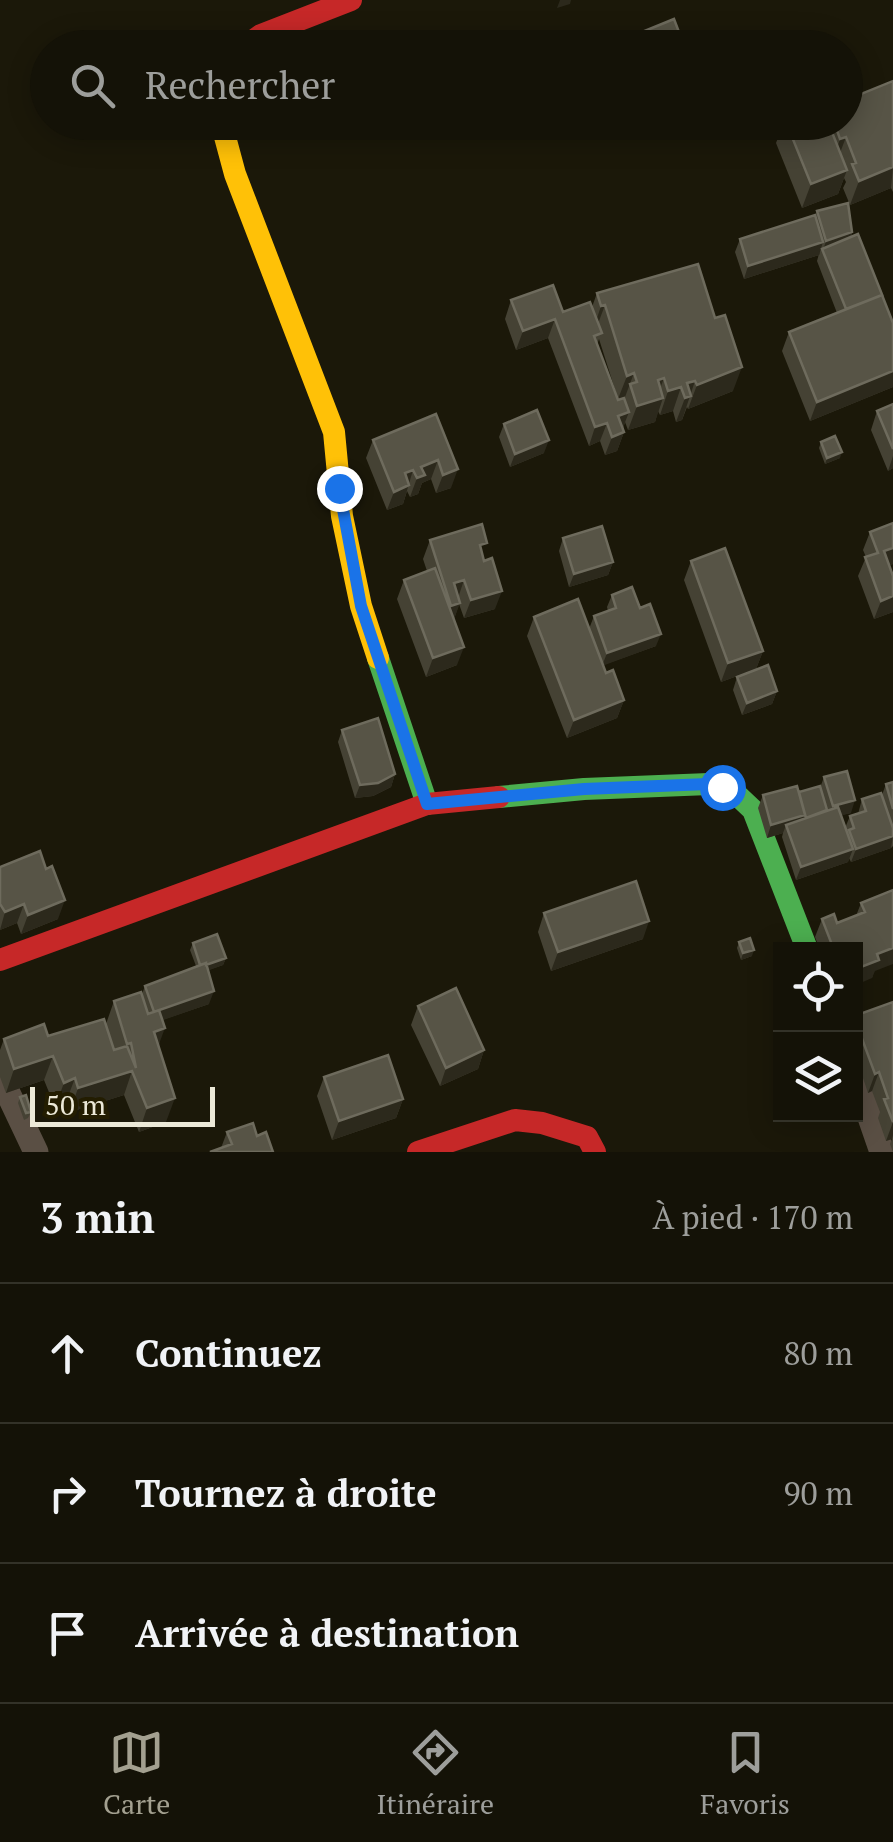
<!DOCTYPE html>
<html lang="fr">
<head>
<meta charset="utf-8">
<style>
	:root { --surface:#141207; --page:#1d1b11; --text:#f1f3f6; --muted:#9d9e9b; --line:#333228; --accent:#a3a090 }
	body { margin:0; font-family:"PT Serif",serif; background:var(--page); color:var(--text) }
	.controls { position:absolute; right:30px; bottom:30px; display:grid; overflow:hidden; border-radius:0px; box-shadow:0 5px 25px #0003 }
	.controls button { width:90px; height:90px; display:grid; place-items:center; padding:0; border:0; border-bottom:2px solid var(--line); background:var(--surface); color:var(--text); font:50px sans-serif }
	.scale { position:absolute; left:30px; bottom:25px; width:185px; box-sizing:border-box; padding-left:10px; border:5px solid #ece9d8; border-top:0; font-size:28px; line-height:35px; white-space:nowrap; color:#ece9d8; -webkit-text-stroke:8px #231d01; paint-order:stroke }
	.stop { position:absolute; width:30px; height:30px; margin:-22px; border:8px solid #1a73e8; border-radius:50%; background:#fff }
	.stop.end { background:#1a73e8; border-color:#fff; box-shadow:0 2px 10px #0008 }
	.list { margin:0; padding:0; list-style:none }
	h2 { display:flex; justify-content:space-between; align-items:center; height:130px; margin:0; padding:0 40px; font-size:42px }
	h2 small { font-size:32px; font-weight:400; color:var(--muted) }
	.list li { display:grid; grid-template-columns:65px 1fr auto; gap:30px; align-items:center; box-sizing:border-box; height:140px; padding:0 40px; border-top:2px solid var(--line) }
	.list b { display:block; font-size:38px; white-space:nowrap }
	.list em { font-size:32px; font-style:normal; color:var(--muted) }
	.icon { flex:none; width:55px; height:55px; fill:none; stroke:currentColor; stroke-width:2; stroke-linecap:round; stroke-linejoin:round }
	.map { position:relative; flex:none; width:893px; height:1152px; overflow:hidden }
	.search { position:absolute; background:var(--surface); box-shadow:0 5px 25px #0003; left:30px; right:30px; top:30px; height:110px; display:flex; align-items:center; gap:25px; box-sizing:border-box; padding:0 35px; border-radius:55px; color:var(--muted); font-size:38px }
	.sheet { height:550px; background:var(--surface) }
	nav { display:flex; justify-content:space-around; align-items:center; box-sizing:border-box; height:140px; border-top:2px solid var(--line); background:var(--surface); font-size:28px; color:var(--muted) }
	nav a { display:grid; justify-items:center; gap:5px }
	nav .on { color:var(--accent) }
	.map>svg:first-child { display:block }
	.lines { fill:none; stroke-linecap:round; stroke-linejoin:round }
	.street { stroke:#5a4f44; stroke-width:25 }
	.fast { stroke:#4caf50; stroke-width:22 }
	.slow { stroke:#ffc107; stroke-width:22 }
	.jam { stroke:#c62828; stroke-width:22 }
	.wall { fill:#454234; fill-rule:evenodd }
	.shaded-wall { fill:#2c291c }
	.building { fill:#575446; stroke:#6e6b5d; stroke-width:2.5 }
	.route { stroke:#1a73e8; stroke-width:12 }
</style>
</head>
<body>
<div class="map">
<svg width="893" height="1152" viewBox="0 0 893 1152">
	<rect width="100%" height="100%" fill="#1b1809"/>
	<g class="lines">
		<path class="street" d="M 0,1076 L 36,1152
			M 856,1077 L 882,1152"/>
		<path class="fast" d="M 378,658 L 427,804
			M 499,797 L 584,789 L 709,784 L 735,793 L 753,810 L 807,949"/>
		<path class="slow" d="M 221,122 L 235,174 L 334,432 L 342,516 L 361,606 L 378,658"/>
		<path class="jam" d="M 243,48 L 261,35 L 351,0
			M 0,960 L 427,804 L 499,797
			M 418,1152 L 515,1120 L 542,1123 L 587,1137 L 595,1152"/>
	</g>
	<path class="wall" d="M 893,81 L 893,192 L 891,188 L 850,205 L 843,188 L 846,182 L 844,178 L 838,194 L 802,208 L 776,143 L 784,122 L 846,122 Z
		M 817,211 L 852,232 L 851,237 L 893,323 L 893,387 L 810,421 L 782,351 L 789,332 L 837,313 L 817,261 L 820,250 L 819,255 L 744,279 L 735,252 L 740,239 L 815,217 Z
		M 597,293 L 733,391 L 688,409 L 687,407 L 682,420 L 676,422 L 673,411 L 660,415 L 658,411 L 655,422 L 628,430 L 625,422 L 623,429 L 624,432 L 617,451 L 605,455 L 600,441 L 589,446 L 548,338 L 516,350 L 505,319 L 511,300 L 563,312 L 592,307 ZM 599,339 L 618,399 L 625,397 L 624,399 L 618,400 L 597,345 Z
		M 893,404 L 893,468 L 888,471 L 871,430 L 877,411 Z
		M 436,414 L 451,488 L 436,493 L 431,479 L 422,483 L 418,494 L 410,497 L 407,491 L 403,504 L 387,510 L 366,458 L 373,440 Z
		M 504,424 L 544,453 L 510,467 L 499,437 Z
		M 821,442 L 840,458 L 825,464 L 819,448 Z
		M 893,523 L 893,564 L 889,565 L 893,612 L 874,619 L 858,576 L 866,557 L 863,550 L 870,532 Z
		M 563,538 L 613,562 L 608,575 L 569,587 L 559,551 Z
		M 430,540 L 483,555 L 495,609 L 464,618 L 459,604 L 454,619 L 457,665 L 426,677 L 397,599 L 404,580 L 427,571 L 423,559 Z
		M 691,561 L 763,651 L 756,669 L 721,682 L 684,580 Z
		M 612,595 L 640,608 L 656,646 L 603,665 L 606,673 L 624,700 L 617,718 L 567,738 L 527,636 L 534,617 L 589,629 L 594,616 L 608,611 L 607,607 Z
		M 737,677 L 777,691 L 772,704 L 742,715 L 733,690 Z
		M 342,730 L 395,774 L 391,787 L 373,796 L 355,798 L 338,742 Z
		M 824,777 L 851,813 L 841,815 L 845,828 L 850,816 L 858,814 L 862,799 L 882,795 L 886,784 L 893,782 L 893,846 L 891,848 L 851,862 L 849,858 L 848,862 L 796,880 L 782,837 L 783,833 L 767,838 L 758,808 L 763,795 L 820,788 Z
		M 0,867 L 58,919 L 21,934 L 17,923 L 0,930 Z
		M 893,890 L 872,978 L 856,950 L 820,950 L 815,937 L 822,919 L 837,923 L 856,916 L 861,903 Z
		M 544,913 L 643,939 L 551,971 L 538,932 Z
		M 739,942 L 752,956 L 741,960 L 737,948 Z
		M 193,943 L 226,958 L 223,965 L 208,970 L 209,1004 L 162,1020 L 159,1046 L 166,1122 L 139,1132 L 124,1095 L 70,1112 L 66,1102 L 55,1107 L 44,1080 L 6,1093 L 0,1077 L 0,1050 L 4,1039 L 48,1036 L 106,1024 L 114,1001 L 142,994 L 145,986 L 196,966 L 190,950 Z
		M 893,1002 L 893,1152 L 890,1144 L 892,1139 L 886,1141 L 878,1118 L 880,1112 L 872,1091 L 868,1093 L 856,1057 L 857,1015 Z
		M 418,1006 L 484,1050 L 478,1069 L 440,1086 L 411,1025 Z
		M 324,1077 L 403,1099 L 396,1118 L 332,1140 L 317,1096 Z
		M 20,1097 L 31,1112 L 28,1118 L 24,1120 L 18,1103 Z
		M 227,1132 L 257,1136 L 221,1148 Z"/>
	<path class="shaded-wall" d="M 560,0 L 571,0 L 570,4 L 557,8 Z
		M 846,137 L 837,161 L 832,163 L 840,139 Z
		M 893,167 L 891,188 L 850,205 L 859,181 Z
		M 847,170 L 838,194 L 802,208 L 811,184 Z
		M 852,232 L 848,245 L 822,253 L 826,241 Z
		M 823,242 L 819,255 L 744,279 L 748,266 Z
		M 605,305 L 596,329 L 593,330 L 601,306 Z
		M 555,319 L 548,338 L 516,350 L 523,331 Z
		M 742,367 L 733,391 L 688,409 L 697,385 Z
		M 893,371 L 893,387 L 810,421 L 817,402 Z
		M 634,373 L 625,397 L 618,399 L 627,376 Z
		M 664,378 L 656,400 L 663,398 L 655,422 L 628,430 L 637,406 L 658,380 Z
		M 695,381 L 682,420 L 676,422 L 685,398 L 687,383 Z
		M 681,387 L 673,411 L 660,415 L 668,391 Z
		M 629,412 L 622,430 L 618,416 Z
		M 607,423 L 600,441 L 589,446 L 595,427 Z
		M 624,432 L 617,451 L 605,455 L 612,437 Z
		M 549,440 L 544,453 L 510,467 L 515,454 Z
		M 842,452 L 840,458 L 825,464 L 827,458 Z
		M 893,456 L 893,468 L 888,471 Z
		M 438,460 L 431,479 L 422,483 L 418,494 L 410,497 L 421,467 Z
		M 458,469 L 451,488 L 436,493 L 443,475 Z
		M 413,470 L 403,504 L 387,510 L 394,492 L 405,473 Z
		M 893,548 L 893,564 L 877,570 L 884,551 Z
		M 613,562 L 608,575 L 569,587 L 574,574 Z
		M 464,580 L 458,598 L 454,583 Z
		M 502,591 L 495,609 L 464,618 L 471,600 Z
		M 893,596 L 893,612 L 874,619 L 881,601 Z
		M 460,603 L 453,622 L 445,624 L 451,606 Z
		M 661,634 L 656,646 L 602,666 L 607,653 Z
		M 464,647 L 457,665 L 426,677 L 433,658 Z
		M 763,651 L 756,669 L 721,682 L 728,663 Z
		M 777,691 L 772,704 L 742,715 L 747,703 Z
		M 624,700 L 617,718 L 567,738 L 574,720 Z
		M 395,774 L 391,787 L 373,796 L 355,798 L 360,785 Z
		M 855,800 L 851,813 L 828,819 L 833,806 Z
		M 805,815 L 801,828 L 786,825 L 783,833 L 767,838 L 771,825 Z
		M 893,836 L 891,848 L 851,862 L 856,849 Z
		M 853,849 L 848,862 L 796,880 L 801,867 Z
		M 65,900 L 58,919 L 21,934 L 28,915 Z
		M 24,904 L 17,923 L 0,930 L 5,912 Z
		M 649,921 L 643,939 L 551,971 L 558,952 Z
		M 893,948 L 893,964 L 875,971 L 872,978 L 856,985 L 856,969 L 877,954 Z
		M 754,950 L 752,956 L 741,960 L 743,953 Z
		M 226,958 L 223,965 L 199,974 L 201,967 Z
		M 214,991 L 209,1004 L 149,1025 L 154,1012 Z
		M 165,1028 L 156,1052 L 154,1032 Z
		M 484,1050 L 478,1069 L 440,1086 L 446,1068 Z
		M 53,1056 L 44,1080 L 6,1093 L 14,1069 Z
		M 132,1071 L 124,1095 L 70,1112 L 78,1088 Z
		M 879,1072 L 872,1091 L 868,1093 L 875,1074 Z
		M 75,1078 L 66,1102 L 55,1107 L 64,1083 Z
		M 175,1098 L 166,1122 L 139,1132 L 147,1108 Z
		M 403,1099 L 396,1118 L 332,1140 L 339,1121 Z
		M 893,1122 L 893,1135 L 892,1139 L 886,1141 Z"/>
	<path class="building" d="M 674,19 L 685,48 L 603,48 Z
		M 893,81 L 893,167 L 859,181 L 852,164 L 856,163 L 846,137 L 840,139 L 834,122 L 846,122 L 846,100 Z
		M 786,122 L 828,122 L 847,170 L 811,184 Z
		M 848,203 L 852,232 L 826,241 L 817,211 Z
		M 815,215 L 823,242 L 748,266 L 740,239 Z
		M 858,234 L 883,297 L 882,295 L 846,309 L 822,249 Z
		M 698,264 L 715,318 L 725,315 L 742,367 L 697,385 L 695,381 L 687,383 L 691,396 L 685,398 L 681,387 L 668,391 L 664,378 L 658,380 L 663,398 L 637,406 L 630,384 L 637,382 L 634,373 L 627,376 L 605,305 L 601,306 L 597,293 Z
		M 553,285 L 563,312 L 590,302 L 602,333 L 594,336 L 618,400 L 624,398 L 629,412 L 618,416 L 624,432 L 612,437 L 607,423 L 595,427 L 555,319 L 523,331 L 511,300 Z
		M 882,295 L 893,323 L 893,371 L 817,402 L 789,332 Z
		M 893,404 L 893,449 L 877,411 Z
		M 537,410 L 549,440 L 515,454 L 504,424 Z
		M 436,414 L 458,469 L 443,475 L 438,460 L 421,467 L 425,475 L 417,478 L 413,470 L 405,473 L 409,485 L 394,492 L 373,440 Z
		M 835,436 L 842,452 L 827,458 L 821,442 Z
		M 893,523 L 893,548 L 884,551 L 893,576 L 893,596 L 881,601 L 865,557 L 878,553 L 870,532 Z
		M 482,524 L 487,543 L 480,545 L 484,561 L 492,558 L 502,591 L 471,600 L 464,580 L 454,583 L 460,603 L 451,606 L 430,540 Z
		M 602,526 L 613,562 L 574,574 L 563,538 Z
		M 725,548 L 763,651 L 728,663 L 691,561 Z
		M 435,568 L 464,647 L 433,658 L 404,580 Z
		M 632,587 L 640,608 L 650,604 L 661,634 L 607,653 L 594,616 L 616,608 L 612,595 Z
		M 578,599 L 606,673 L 613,670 L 624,700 L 574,720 L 534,617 Z
		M 768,665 L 777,691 L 747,703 L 737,677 Z
		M 378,718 L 395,774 L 378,783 L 360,785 L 342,730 Z
		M 847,771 L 855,800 L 833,806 L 824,777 Z
		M 893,782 L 893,809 L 886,784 Z
		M 797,786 L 805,815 L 771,825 L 763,795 Z
		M 820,786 L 827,810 L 806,818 L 799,792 Z
		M 881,793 L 893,828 L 893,836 L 856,849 L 849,830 L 854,828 L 850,816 L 866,811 L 862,799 Z
		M 838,807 L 853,849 L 801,867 L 786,825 Z
		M 40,851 L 46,869 L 52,866 L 65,900 L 28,915 L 24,904 L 5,912 L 0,904 L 0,867 Z
		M 636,881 L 649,921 L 558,952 L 544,913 Z
		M 893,890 L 893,948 L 877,954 L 879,960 L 856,969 L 856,950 L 834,950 L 822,919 L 834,914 L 837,923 L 865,912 L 861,903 Z
		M 217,934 L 226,958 L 206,965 L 206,963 L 200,965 L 193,943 Z
		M 750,938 L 754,950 L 743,953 L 739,942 Z
		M 206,963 L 214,991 L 154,1012 L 145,986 Z
		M 456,988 L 484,1050 L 446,1068 L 418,1006 Z
		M 141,992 L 148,1014 L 159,1010 L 165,1028 L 154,1032 L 175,1098 L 147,1108 L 132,1071 L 78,1088 L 75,1078 L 64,1083 L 53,1056 L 14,1069 L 4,1039 L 44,1024 L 48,1036 L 104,1019 L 114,1050 L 127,1046 L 136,1068 L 131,1043 L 127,1044 L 114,1001 Z
		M 893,1002 L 893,1122 L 884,1099 L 888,1098 L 879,1072 L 875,1074 L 857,1025 L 860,1024 L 857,1015 Z
		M 388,1055 L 403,1099 L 339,1121 L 324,1077 Z
		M 26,1095 L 31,1112 L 26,1113 L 20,1097 Z
		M 253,1123 L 257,1136 L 266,1132 L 273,1152 L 210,1152 L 232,1144 L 227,1132 Z"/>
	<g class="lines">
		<path class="route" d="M 339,488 L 361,606 L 427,804 L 584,789 L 708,784 L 722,787"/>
	</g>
</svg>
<div class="controls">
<button><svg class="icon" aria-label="locate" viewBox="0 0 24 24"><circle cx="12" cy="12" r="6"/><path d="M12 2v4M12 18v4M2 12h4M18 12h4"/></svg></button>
<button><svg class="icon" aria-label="layers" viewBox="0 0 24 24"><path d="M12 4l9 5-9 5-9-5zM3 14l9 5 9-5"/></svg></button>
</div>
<div class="scale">50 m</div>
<div class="stop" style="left:722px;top:787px"></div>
<div class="stop end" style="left:339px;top:488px"></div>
<div class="search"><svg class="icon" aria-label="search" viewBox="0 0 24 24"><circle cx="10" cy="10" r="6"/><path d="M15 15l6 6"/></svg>Rechercher</div>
</div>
<section class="sheet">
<h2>3 min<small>À pied · 170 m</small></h2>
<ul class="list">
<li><svg class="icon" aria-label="ahead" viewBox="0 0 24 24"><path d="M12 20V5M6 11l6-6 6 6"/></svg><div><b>Continuez</b></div><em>80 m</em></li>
<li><svg class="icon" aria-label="right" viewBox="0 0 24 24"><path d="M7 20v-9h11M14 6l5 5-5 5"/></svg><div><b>Tournez à droite</b></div><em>90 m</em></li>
<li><svg class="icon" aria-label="arrive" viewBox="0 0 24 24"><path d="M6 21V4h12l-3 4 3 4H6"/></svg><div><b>Arrivée à destination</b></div></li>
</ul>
</section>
<nav>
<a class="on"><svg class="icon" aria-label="map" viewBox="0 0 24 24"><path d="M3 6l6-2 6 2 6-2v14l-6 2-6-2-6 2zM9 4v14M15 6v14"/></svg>Carte</a>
<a><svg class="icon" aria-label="directions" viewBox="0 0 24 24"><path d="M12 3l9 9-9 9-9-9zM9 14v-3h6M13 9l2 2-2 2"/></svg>Itinéraire</a>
<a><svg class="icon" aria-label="saved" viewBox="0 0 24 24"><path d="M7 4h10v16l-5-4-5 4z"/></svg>Favoris</a>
</nav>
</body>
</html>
